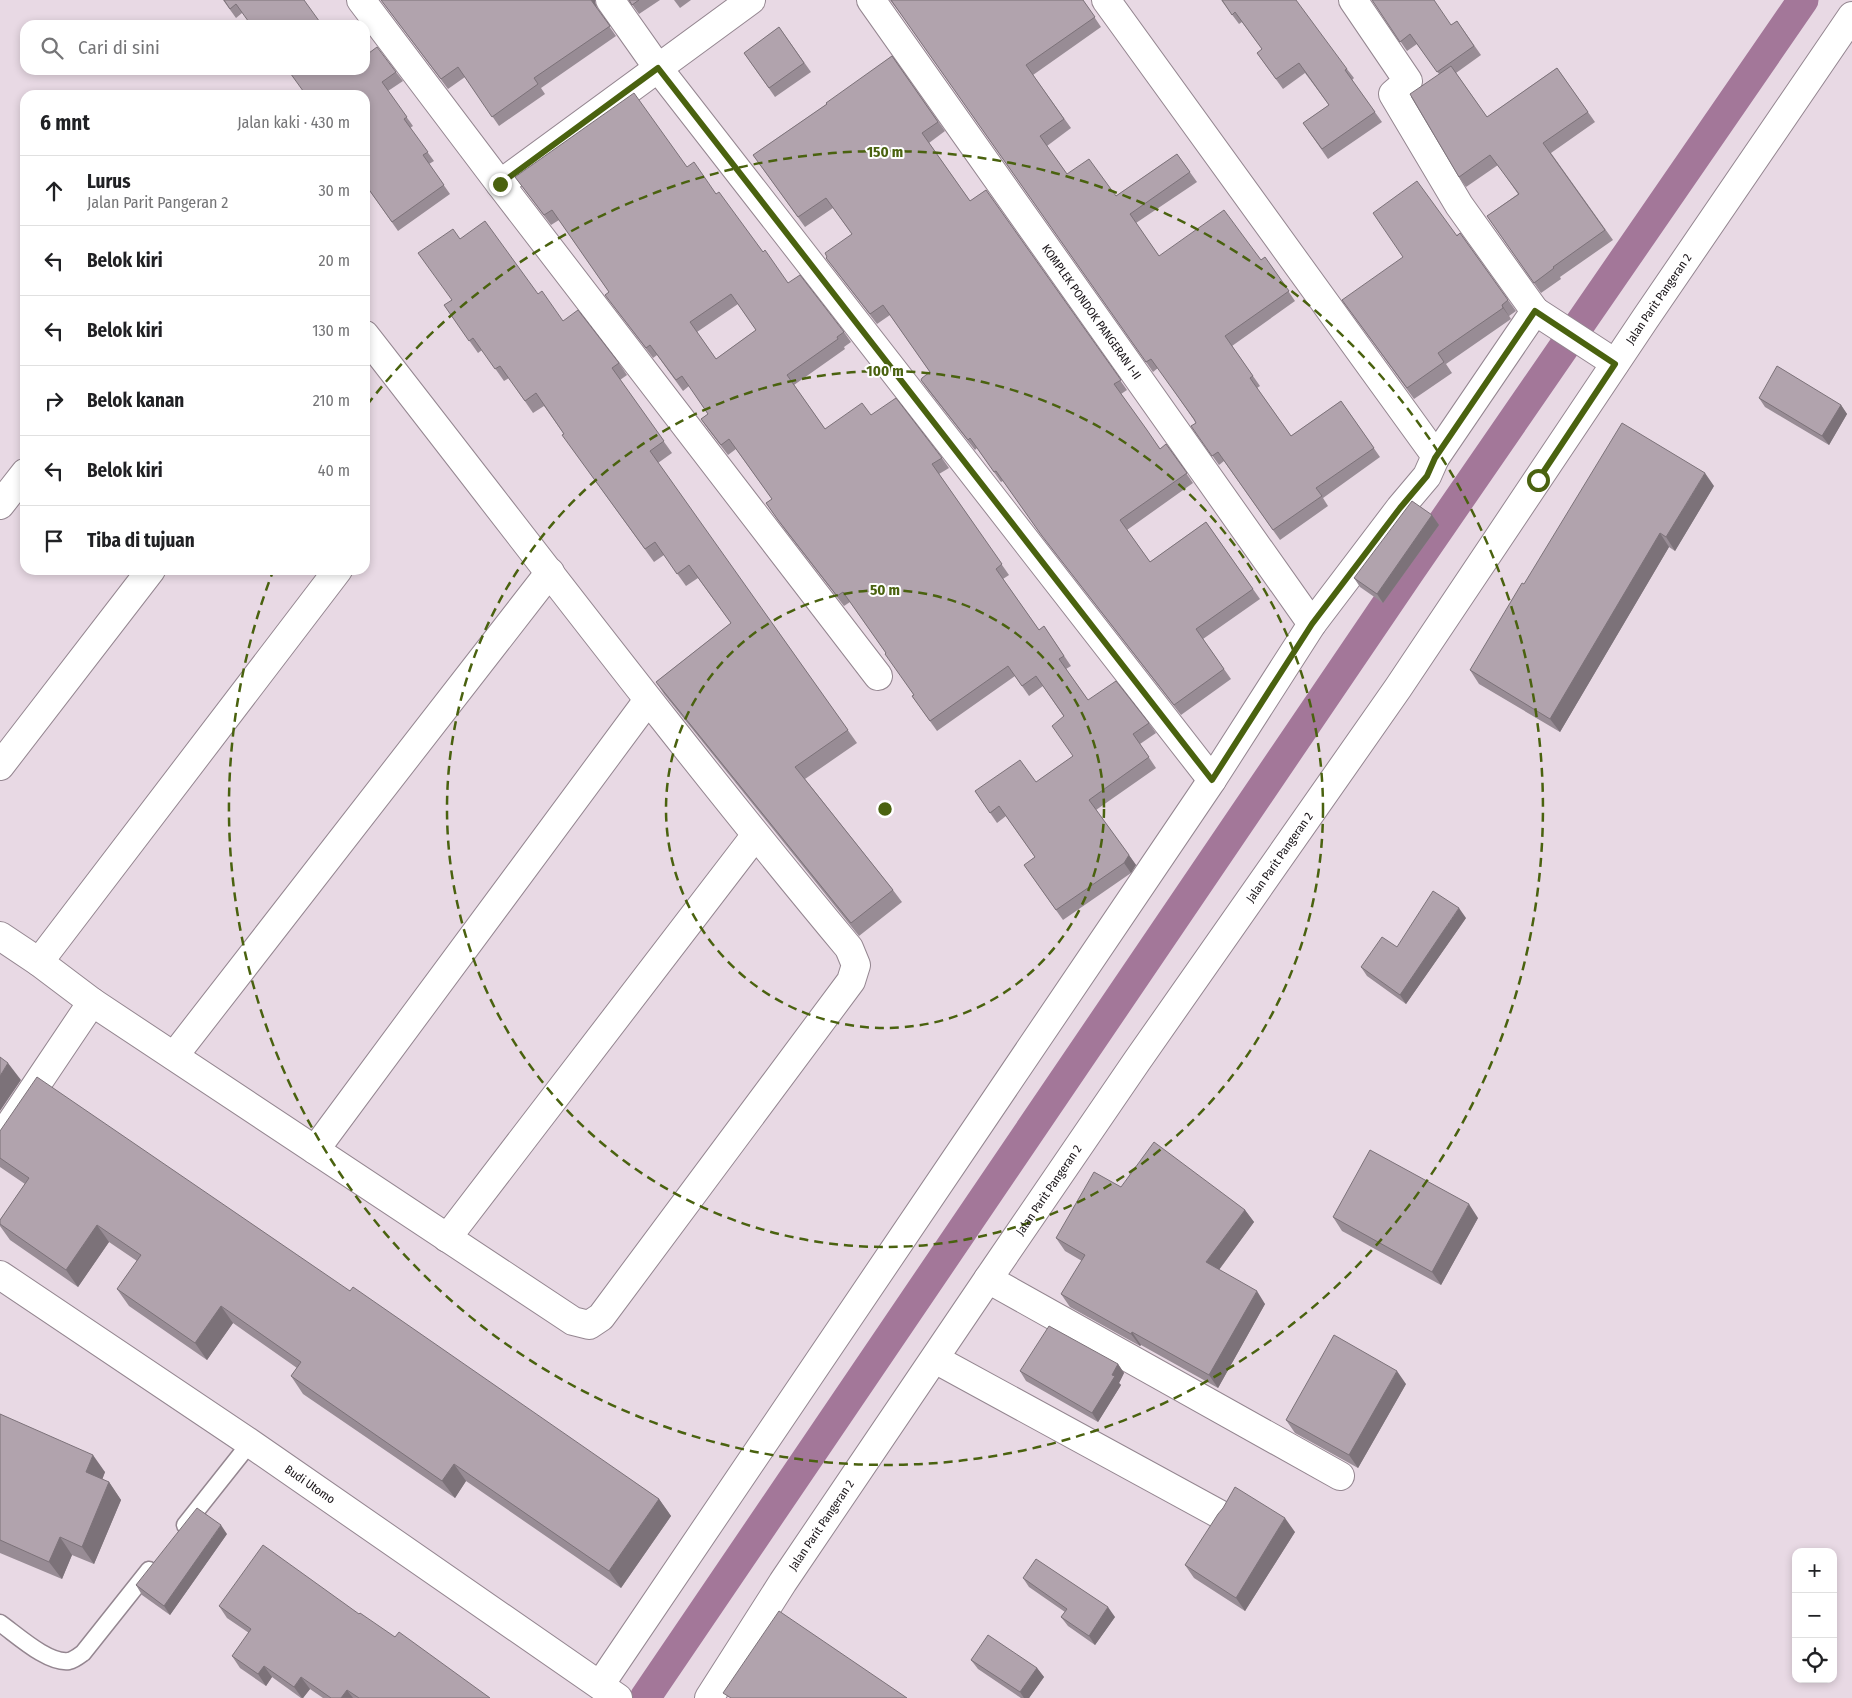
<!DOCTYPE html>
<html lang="id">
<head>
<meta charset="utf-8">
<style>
	:root { --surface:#fff; --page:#f6f6f6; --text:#202124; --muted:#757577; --line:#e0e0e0 }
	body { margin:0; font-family:"Fira Sans Condensed",sans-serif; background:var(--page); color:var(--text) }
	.controls { position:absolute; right:15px; bottom:15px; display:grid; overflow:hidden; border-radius:10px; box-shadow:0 2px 8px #0003 }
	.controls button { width:45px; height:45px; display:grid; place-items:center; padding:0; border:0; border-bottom:1px solid var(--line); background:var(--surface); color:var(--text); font:25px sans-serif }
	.stop { position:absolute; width:15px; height:15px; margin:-11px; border:4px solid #4a620f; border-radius:50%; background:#fff }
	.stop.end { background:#4a620f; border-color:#fff; box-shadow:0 1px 5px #0008 }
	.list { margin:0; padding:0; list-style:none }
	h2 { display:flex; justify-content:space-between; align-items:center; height:65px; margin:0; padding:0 20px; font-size:21px }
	h2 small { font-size:16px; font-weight:400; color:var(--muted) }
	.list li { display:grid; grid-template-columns:32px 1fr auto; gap:15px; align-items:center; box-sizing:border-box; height:70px; padding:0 20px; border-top:1px solid var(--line) }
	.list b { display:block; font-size:19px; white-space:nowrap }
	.list p { margin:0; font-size:16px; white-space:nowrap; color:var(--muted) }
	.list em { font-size:16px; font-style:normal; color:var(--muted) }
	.icon { flex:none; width:28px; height:28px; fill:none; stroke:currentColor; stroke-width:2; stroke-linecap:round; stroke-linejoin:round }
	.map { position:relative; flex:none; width:1852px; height:1698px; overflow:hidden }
	.search { position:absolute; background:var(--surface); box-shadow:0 2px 8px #0003; left:20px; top:20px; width:350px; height:55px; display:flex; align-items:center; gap:12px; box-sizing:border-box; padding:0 18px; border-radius:15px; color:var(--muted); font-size:19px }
	.panel { position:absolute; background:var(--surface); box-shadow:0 2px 8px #0003; left:20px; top:90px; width:350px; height:485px; border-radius:15px }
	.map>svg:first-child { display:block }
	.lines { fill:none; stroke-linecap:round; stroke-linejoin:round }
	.canal { stroke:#a37799; stroke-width:31 }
	.lane-casing { stroke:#948690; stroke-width:19 }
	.street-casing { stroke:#948690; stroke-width:30 }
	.secondary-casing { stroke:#948690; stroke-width:30 }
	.lane { stroke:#fff; stroke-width:16 }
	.street { stroke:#fff; stroke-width:28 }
	.secondary { stroke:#fff; stroke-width:28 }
	.wall { fill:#988c95; fill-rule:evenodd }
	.shaded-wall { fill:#7c7279 }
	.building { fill:#b1a3ad; stroke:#7c7279; fill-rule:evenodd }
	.route { stroke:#4a620f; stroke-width:6 }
	.ring { fill:none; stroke:#4a620f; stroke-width:2.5; stroke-dasharray:9 6 }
	.labels { text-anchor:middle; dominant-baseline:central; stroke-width:4; stroke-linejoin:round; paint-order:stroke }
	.street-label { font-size:12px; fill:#181317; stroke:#fff }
	.centre { fill:#4a620f; stroke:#fff; stroke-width:2.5 }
	.ring-label { font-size:15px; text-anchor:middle; font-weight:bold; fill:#4a620f; stroke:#fff; stroke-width:4; stroke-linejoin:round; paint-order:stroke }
</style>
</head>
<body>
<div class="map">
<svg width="1852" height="1698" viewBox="0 0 1852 1698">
	<rect width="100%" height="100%" fill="#e8d9e4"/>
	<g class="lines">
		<path class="canal" d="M 645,1698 L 1409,572 L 1803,0"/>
		<defs>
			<path id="lane" d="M 185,1525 L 250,1443
				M 0,1623 C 17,1635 48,1664 69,1661 C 74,1660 79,1656 83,1653 L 149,1570"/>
			<g id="street">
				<path d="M 361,0 L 500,184 L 878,676"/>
				<path d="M 610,0 L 658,68 L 1212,780"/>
				<path id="s1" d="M 871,0 L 1312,624"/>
				<path d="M 1353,0 L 1408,81 L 1393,94 L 1459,205 L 1535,311 L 1435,458"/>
				<path d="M 500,184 L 751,0"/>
				<path d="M 1535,311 L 1615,363"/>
				<path d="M 0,505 L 25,473"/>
				<path d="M 0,766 L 151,570"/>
				<path d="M 0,936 L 39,962 L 92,1002 L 0,1139"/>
				<path d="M 39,962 L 338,570"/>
				<path d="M 92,1002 L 573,1321 L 589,1325 L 601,1317 L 851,981 L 856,965 L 849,948 C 682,748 525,540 365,335"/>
				<path d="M 174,1056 L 550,572"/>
				<path d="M 315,1150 L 648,700"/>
				<path d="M 447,1238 L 755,836"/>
				<path d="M 988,1279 L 1340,1476"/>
				<path d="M 935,1359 L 1219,1514"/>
				<path d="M 600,1685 L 1212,780 L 1312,624 L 1400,508 L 1427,476 L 1435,458 L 1433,452 L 1106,0"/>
				<path id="s2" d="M 709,1698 L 783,1582 L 988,1279 L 1137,1061 L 1398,688 L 1645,319 L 1852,16"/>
			</g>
			<g id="secondary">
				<path id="s3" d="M 0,1275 L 250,1443 L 618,1698"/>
			</g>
		</defs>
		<use href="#lane" class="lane-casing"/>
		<use href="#street" class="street-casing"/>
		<use href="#secondary" class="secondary-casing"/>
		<use href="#lane" class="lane"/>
		<use href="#street" class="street"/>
		<use href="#secondary" class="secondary"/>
	</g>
	<path class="wall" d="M 223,0 L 304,0 L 242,13 L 236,18 Z
		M 381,0 L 595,0 L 595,2 L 597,9 L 616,36 L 541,88 L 545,94 L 499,126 L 465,77 L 448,89 Z
		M 629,0 L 660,0 L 639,14 Z
		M 674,0 L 691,0 L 680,8 Z
		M 890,0 L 1083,0 L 1101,27 L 1033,75 L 1071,128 L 1047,146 L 1067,174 L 1116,196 L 1177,154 L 1197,182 L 1136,223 L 1159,256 L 1261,260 L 1265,257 L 1295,301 L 1232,346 L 1260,386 L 1257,388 L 1291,436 L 1341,401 L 1380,457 L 1323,498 L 1328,506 L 1280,540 L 1224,461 L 1219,465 L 1191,426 L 1196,423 L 1194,420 L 1158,368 L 1153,372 L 903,17 Z
		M 1221,0 L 1347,69 L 1354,78 L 1352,80 L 1382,122 L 1328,159 L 1303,123 L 1329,105 L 1305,73 L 1283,89 L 1257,53 L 1262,49 L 1242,22 L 1239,24 Z
		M 1372,0 L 1451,25 L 1457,21 L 1481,55 L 1456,73 L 1487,117 L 1557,68 L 1595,122 L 1551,153 L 1613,240 L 1560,277 L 1561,279 L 1541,293 L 1487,216 L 1518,194 L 1498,165 L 1466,187 L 1459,177 L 1439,74 L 1417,44 L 1407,51 Z
		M 779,27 L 811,72 L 775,97 L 744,53 Z
		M 892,56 L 945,131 L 929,143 L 970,201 L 986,190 L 1127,390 L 1121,394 L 1160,449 L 1166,444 L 1193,483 L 1127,530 L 1150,562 L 1206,522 L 1260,599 L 1203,639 L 1231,679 L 1181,715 L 1049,545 L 1003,481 L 1001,482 L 977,448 L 975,450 L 928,390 L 921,380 L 930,372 L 890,315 L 877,324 L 826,258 L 852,234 L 833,208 L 805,227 L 753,155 L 827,104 Z
		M 284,70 L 365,70 L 396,72 L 403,81 L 388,91 L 413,126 L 410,128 L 434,161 L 429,164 L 450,194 L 398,231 L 365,184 L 365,95 L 290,73 L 287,75 Z
		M 687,167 L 716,194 L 788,283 L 844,332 L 851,342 L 844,347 L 845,349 L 794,385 L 825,429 L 871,415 L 942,458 L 949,468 L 939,474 L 1009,575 L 1003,579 L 1039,630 L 1044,626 L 1071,666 L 1066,669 L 1088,700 L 1149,723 L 1156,733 L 1140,744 L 1156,768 L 1096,810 L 1136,865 L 1131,873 L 1063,920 L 1024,865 L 1035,857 L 1006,816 L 997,823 L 975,791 L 1036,782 L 1073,756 L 1064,717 L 1043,686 L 1029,696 L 1015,676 L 937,731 L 912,696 L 914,695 L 886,653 L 850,602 L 844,606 L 785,530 L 766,503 L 772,499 L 736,449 L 728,455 L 708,429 L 701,419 L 708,414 L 689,386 L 683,391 L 657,355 L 653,358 L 605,295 L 609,292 L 559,220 L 551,225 L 515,177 ZM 738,304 L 756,330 L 716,359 L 697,332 Z
		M 1460,233 L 1516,311 L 1509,316 L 1511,319 L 1446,364 L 1452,373 L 1414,399 L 1342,300 Z
		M 460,239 L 538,294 L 563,321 L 619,363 L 627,375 L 620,380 L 672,453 L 658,463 L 857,743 L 805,779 L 893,890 L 902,902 L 859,936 L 664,694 L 656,682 L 731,623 L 698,578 L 686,586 L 664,555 L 654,562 L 571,447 L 564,434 L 544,406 L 533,413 L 509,378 L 504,381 L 482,350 L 478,353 L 444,305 L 452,300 Z
		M 1759,398 L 1841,405 L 1847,414 L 1829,445 L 1765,407 Z
		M 1714,486 L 1675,551 L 1669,547 L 1560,732 L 1479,684 L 1470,670 Z
		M 1432,515 L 1439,525 L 1383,603 L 1360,587 L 1354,578 Z
		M 1466,918 L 1406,1004 L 1367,976 L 1361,967 L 1397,947 Z
		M 0,1131 L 350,1291 L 659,1499 L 671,1516 L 621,1588 L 466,1481 L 455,1498 L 303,1394 L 291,1376 L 297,1368 L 233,1323 L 207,1360 L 129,1306 L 117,1289 L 137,1261 L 109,1242 L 78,1287 L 10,1240 L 0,1226 L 0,1220 L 25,1184 L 0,1167 Z
		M 1121,1187 L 1245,1210 L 1254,1222 L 1219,1270 L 1265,1304 L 1218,1388 L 1141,1345 L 1140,1346 L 1070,1307 L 1061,1294 L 1082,1261 L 1065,1251 L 1056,1238 Z
		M 1333,1217 L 1478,1218 L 1441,1285 L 1342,1231 Z
		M 1118,1364 L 1124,1373 L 1119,1383 L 1121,1385 L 1098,1422 L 1026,1381 L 1020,1371 Z
		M 1406,1384 L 1358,1468 L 1295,1433 L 1286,1420 Z
		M 0,1414 L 105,1472 L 102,1480 L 109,1482 L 121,1500 L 94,1564 L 72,1555 L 62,1579 L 0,1553 Z
		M 1223,1508 L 1295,1532 L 1245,1611 L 1194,1578 L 1185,1565 Z
		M 227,1534 L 170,1615 L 142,1595 L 136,1585 Z
		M 1023,1578 L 1115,1617 L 1095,1645 L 1068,1626 L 1061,1617 L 1065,1612 L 1029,1587 Z
		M 219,1606 L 359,1614 L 490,1698 L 323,1698 L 310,1689 L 303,1698 L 301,1698 L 272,1677 L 266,1686 L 240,1668 L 232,1656 L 249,1633 L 227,1618 Z
		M 971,1660 L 1037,1668 L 1044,1677 L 1029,1698 L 1021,1698 L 978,1669 Z"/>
	<path class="shaded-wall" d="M 591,0 L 595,0 L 595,2 L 597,9 Z
		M 1502,305 L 1509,316 L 1511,319 L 1503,308 Z
		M 1841,405 L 1847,414 L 1829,445 L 1822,436 Z
		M 1705,473 L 1714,486 L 1675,551 L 1666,537 Z
		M 1432,515 L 1439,525 L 1383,603 L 1377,594 Z
		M 1660,533 L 1669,547 L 1560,732 L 1550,719 Z
		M 1129,855 L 1136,865 L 1131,873 L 1124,863 Z
		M 1459,908 L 1466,918 L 1406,1004 L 1400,995 Z
		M 8,1063 L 21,1080 L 0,1111 L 0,1076 Z
		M 1469,1204 L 1478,1218 L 1441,1285 L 1432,1272 Z
		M 1245,1210 L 1254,1222 L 1215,1275 L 1206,1262 Z
		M 97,1225 L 109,1242 L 78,1287 L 66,1270 Z
		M 1257,1291 L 1265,1304 L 1218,1388 L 1209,1375 Z
		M 221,1306 L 233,1323 L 207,1360 L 195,1343 Z
		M 1132,1332 L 1141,1345 L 1140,1346 L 1131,1334 Z
		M 1118,1364 L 1124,1373 L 1119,1383 L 1121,1385 L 1098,1422 L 1092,1413 Z
		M 1397,1371 L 1406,1384 L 1358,1468 L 1349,1455 Z
		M 93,1455 L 105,1472 L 98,1490 L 86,1472 Z
		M 454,1464 L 466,1481 L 455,1498 L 442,1481 Z
		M 109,1482 L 121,1500 L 94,1564 L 82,1547 Z
		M 659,1499 L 671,1516 L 621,1588 L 609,1571 Z
		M 1285,1518 L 1295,1532 L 1245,1611 L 1236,1598 Z
		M 221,1525 L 227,1534 L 170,1615 L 164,1606 Z
		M 60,1537 L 72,1555 L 62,1579 L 49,1562 Z
		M 1108,1607 L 1115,1617 L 1095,1645 L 1089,1636 Z
		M 264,1666 L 272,1677 L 266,1686 L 258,1674 Z
		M 1037,1668 L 1044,1677 L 1029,1698 L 1024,1698 L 1020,1692 Z
		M 301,1677 L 310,1689 L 303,1698 L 302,1698 L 294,1687 Z
		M 347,1690 L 353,1698 L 341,1698 Z"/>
	<path class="building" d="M 224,0 L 304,0 L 322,25 L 251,25 L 236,4 L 230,9 Z
		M 381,0 L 591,0 L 610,26 L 534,78 L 538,84 L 492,117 L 458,67 L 441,79 Z
		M 629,0 L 639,0 L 632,5 Z
		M 891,0 L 1083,0 L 1095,17 L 1026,65 L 1064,119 L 1040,136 L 1067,174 L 1089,159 L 1116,196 L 1177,154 L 1190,172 L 1130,214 L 1159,256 L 1224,210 L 1261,260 L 1265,257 L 1289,291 L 1225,336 L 1253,376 L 1250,378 L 1291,436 L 1341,401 L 1374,448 L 1316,488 L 1322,496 L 1273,530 L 1218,452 L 1212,456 L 1191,426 L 1196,423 L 1194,419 L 1151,359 L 1146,362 Z
		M 1222,0 L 1296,0 L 1347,69 L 1345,70 L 1375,112 L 1322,149 L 1303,123 L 1329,105 L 1299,63 L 1276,79 L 1257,53 L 1262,49 L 1235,12 L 1232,15 Z
		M 1372,0 L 1434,0 L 1451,25 L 1457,21 L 1474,46 L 1437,72 L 1410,34 L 1400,42 Z
		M 779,27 L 804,63 L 769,88 L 744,53 Z
		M 377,47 L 396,72 L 382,82 L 407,117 L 404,119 L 428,152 L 423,155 L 444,185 L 392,222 L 365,184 L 365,95 L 306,95 L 288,70 L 365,70 L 365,56 Z
		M 892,56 L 938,122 L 922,133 L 970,201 L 986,190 L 1121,380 L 1114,384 L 1147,430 L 1160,449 L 1166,444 L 1187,473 L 1120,520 L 1150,562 L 1206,522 L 1253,589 L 1196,629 L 1224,669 L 1174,705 L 1042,536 L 996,471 L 994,472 L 970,438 L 968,440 L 921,380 L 922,378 L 930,372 L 883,305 L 870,314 L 826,258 L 827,257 L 825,253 L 852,234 L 826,198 L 798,217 L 753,155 L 827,104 L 826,103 Z
		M 1451,66 L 1487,117 L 1557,68 L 1588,112 L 1543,143 L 1605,230 L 1553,267 L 1554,268 L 1534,283 L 1487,216 L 1519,194 L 1490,155 L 1459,177 L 1410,94 Z
		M 634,93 L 687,167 L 694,162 L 716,194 L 719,192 L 763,252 L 765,250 L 788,283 L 800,275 L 844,332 L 837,337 L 838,339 L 787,375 L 825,429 L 862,403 L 871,415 L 896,398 L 942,458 L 932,464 L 1002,564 L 996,569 L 1039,630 L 1044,626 L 1064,656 L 1059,659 L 1088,700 L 1116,681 L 1149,723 L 1133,734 L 1149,757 L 1089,800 L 1129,855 L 1124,863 L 1056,910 L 1024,865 L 1035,857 L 999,806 L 990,813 L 975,791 L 1020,760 L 1036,782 L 1073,756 L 1052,726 L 1064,716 L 1036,676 L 1022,686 L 1008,666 L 930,721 L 912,696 L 914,695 L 885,654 L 886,653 L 843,592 L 837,596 L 778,520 L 766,503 L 772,499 L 729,439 L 721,445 L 701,419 L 708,414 L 682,376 L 676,380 L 650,345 L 646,348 L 605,295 L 609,292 L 552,210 L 544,215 L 515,177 ZM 731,294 L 756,330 L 716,359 L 690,322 Z
		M 1417,181 L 1457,236 L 1460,233 L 1508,300 L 1502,305 L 1503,308 L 1438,353 L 1444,362 L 1407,388 L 1342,300 L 1403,257 L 1373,213 Z
		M 485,221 L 538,294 L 542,291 L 563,321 L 578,310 L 619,363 L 612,368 L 664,441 L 650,451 L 848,730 L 795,767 L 893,890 L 851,923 L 656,682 L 731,623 L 689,565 L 677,574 L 655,542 L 645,549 L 562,435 L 564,434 L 536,393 L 525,401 L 500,366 L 495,369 L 473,338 L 469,341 L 444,305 L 452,300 L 418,253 L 453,229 L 460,239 Z
		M 1777,366 L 1841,405 L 1822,436 L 1759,398 Z
		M 1622,423 L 1705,473 L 1666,537 L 1660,533 L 1550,719 L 1470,670 L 1522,583 L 1524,584 Z
		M 1412,501 L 1432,515 L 1377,594 L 1354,578 Z
		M 1433,891 L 1459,908 L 1400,995 L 1361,967 L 1382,937 L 1397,947 Z
		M 0,1057 L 8,1063 L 0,1076 Z
		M 37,1077 L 350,1291 L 353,1287 L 659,1499 L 609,1571 L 454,1464 L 442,1481 L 291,1376 L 301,1362 L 221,1306 L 195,1343 L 117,1289 L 141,1255 L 97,1225 L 66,1270 L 0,1224 L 0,1220 L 29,1178 L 0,1158 L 0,1131 Z
		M 1154,1142 L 1245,1210 L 1206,1262 L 1257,1291 L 1209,1375 L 1132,1332 L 1131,1334 L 1061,1294 L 1085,1255 L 1056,1238 L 1094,1172 L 1121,1187 Z
		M 1370,1150 L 1469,1204 L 1432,1272 L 1333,1217 Z
		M 1049,1326 L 1118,1364 L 1112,1375 L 1115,1376 L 1092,1413 L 1020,1371 Z
		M 1334,1335 L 1397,1371 L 1349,1455 L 1286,1420 Z
		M 0,1414 L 93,1455 L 86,1472 L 109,1482 L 82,1547 L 60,1537 L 49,1562 L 0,1540 Z
		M 1235,1487 L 1285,1518 L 1236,1598 L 1185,1565 L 1218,1514 L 1223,1508 Z
		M 197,1508 L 221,1525 L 164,1606 L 136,1585 Z
		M 263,1545 L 359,1614 L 360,1613 L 395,1637 L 399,1632 L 490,1698 L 359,1698 L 347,1690 L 341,1698 L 331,1698 L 301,1677 L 294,1687 L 264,1666 L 258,1674 L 232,1656 L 251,1629 L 219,1606 Z
		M 1036,1559 L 1108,1607 L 1089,1636 L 1061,1617 L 1067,1609 L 1023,1578 Z
		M 779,1611 L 907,1698 L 731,1698 L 723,1693 Z
		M 988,1635 L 1037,1668 L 1020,1692 L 971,1660 Z"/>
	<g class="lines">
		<path class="route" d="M 500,184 L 658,68 L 1212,780 L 1312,624 L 1400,508 L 1427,476 L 1435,458 L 1535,311 L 1615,364 L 1538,480"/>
	</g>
	<g class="ring">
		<circle cx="885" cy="809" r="219"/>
		<circle cx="885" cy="809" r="438"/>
		<path d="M367 405A657 657 0 1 1 272 574"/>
	</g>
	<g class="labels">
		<g class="street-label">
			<text stroke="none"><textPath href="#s2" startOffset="1691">Jalan Parit Pangeran 2</textPath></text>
			<text stroke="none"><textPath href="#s1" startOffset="382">KOMPLEK PONDOK PANGERAN I-II</textPath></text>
			<text stroke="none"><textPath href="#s2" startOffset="1016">Jalan Parit Pangeran 2</textPath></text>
			<text stroke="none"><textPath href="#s2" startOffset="611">Jalan Parit Pangeran 2</textPath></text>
			<text stroke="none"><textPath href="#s3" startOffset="374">Budi Utomo</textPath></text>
			<text stroke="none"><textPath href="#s2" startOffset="206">Jalan Parit Pangeran 2</textPath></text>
		</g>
	</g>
	<circle cx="885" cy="809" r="8" class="centre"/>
	<g class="ring-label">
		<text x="885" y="157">150 m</text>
		<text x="885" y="376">100 m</text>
		<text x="885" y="595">50 m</text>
	</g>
</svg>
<div class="controls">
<button>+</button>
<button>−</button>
<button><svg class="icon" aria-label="locate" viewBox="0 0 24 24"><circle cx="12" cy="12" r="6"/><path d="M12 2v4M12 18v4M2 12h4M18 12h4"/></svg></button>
</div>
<div class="stop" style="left:1538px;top:480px"></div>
<div class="stop end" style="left:500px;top:184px"></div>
<div class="search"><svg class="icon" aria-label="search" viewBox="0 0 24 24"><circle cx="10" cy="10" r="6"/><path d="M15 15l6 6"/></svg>Cari di sini</div>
<section class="panel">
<h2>6 mnt<small>Jalan kaki · 430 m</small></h2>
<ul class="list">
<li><svg class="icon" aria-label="ahead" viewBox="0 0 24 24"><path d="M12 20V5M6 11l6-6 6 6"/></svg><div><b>Lurus</b><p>Jalan Parit Pangeran 2</p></div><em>30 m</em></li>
<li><svg class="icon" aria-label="left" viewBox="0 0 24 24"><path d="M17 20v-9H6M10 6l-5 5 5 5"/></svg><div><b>Belok kiri</b></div><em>20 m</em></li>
<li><svg class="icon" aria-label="left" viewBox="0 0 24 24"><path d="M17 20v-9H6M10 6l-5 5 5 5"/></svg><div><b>Belok kiri</b></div><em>130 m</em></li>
<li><svg class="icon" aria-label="right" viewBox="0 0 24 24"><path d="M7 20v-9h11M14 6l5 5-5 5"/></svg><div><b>Belok kanan</b></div><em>210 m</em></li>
<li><svg class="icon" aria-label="left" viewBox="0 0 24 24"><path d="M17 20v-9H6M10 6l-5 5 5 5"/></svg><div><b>Belok kiri</b></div><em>40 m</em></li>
<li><svg class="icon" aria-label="arrive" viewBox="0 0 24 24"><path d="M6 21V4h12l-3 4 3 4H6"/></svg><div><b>Tiba di tujuan</b></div></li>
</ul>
</section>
</div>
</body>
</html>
